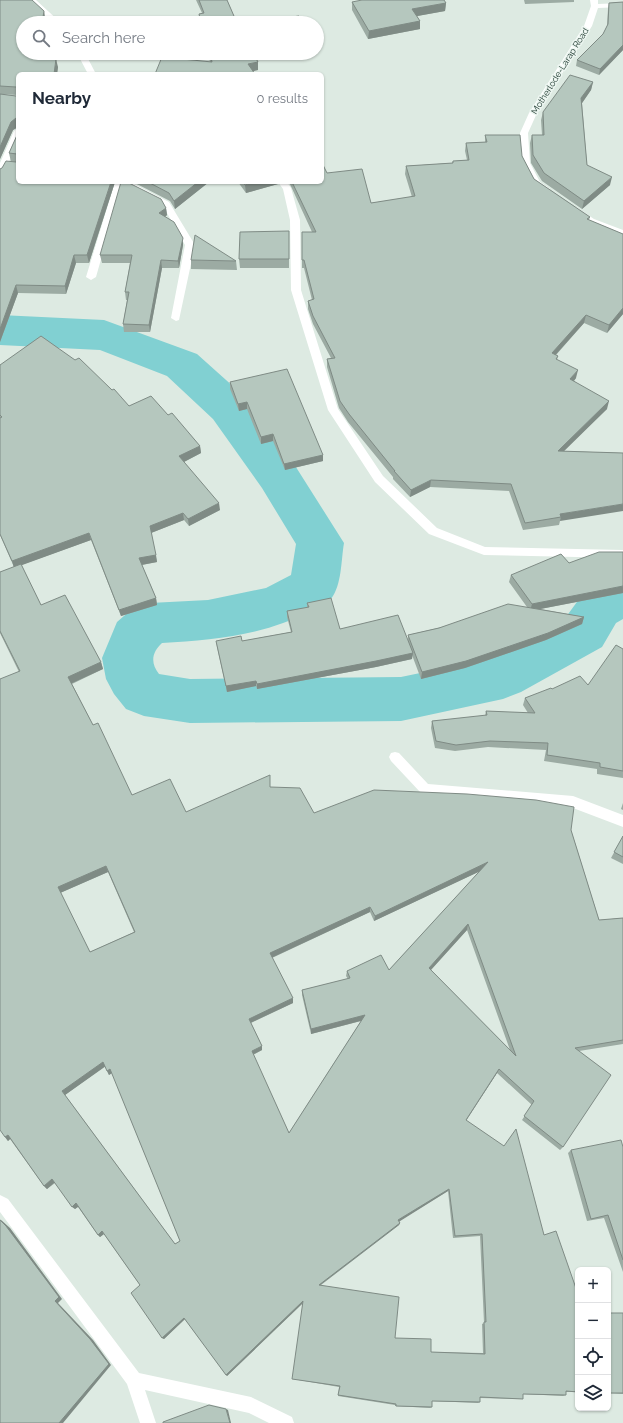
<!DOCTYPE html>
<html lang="en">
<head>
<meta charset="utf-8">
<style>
	:root { --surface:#fff; --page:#f6f6f7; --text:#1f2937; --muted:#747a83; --line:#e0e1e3 }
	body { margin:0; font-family:Raleway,sans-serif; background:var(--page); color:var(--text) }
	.controls { position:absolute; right:12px; bottom:12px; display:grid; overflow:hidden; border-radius:6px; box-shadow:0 1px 3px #0004 }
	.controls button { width:36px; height:36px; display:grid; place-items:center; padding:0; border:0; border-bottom:1px solid var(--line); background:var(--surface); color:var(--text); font:20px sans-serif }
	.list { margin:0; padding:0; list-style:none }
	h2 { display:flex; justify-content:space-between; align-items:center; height:52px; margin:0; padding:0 16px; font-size:17px }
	h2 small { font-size:13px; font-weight:400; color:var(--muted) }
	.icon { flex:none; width:22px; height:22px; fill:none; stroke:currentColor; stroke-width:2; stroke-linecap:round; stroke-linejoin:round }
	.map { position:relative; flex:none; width:623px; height:1423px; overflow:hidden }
	.search { position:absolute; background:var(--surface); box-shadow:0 1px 3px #0004; left:16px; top:16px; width:308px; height:44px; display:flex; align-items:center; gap:10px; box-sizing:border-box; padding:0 14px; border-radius:22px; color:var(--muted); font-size:15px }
	.panel { position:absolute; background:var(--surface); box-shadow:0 1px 3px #0004; left:16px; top:72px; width:308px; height:112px; border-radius:6px }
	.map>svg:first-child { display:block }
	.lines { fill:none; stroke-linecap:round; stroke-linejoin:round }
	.river { fill:#81d0d2; fill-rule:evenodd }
	.minor { fill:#fff; fill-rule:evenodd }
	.wall { fill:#9caba3; fill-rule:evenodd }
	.shaded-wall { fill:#7f8b85 }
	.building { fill:#b5c7be; stroke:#7f8b85; fill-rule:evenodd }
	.labels { text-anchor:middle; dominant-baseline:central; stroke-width:3; stroke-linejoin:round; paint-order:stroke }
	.far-street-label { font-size:9px; fill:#1e392f; stroke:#edf6f1 }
</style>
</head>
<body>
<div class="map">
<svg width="623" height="1423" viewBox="0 0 623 1423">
	<rect width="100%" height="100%" fill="#ddeae2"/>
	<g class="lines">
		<path class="river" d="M 0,315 L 104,320 L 197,354 L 245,397 L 294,464 L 344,543 C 341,560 342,585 331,599 C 327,604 318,607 312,610 C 267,635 213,640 162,643 C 152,652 150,663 159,674 L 190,679 L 401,677 L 492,658 L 566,617 L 582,595 L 601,582 L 618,576 L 623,577 L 623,619 L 616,623 L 602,647 L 521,692 L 503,699 L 401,721 L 190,723 L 144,716 L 126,709 L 114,694 L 106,679 L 102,658 L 117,622 L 132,609 L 150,603 L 208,600 L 266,588 L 291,575 L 296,544 L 262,488 L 213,419 L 167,376 L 100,350 L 0,345 Z"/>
		<path class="minor" d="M 27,0 L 36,0 L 61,23 L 52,23 Z
			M 590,0 L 598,0 L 598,4 L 623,3 L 623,7 L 598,8 L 592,26 L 537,113 L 528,133 L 530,163 L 540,182 L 550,189 L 546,192 L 534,186 L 522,163 L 520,133 L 529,113 L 584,26 L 591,6 Z
			M 77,53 L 85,53 L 96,74 L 88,74 Z
			M 18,128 L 18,141 L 4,173 L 0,176 L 0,163 L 14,131 Z
			M 115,182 L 130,182 L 169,202 L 195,245 L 179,320 L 176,321 L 171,318 L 185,245 L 163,206 L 122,185 L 96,277 L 91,280 L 86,277 Z
			M 278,182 L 287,182 L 291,188 L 300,220 L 301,290 L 338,409 L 383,476 L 437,528 L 485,547 L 623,550 L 623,558 L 484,555 L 429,534 L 375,482 L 328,410 L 291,290 L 290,220 L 283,189 Z
			M 576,207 L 594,219 L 623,230 L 623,236 L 588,223 L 573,212 L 571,210 L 573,208 Z
			M 395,752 L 399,753 L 428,784 L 573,796 L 623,815 L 623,827 L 573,808 L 425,795 L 421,793 L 391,761 L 389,757 L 391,753 Z
			M 0,1195 L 8,1199 L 139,1373 L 251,1397 L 292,1417 L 294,1423 L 269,1423 L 249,1413 L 145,1390 L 156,1423 L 140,1423 L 127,1384 L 0,1212 Z"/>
	</g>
	<path class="wall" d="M 0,0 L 44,11 L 45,19 L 45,23 L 23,23 L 23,53 L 39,53 L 40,59 L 58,67 L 57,74 L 18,74 L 115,182 L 89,263 L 76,263 L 66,294 L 18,293 L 0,342 L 0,169 L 17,162 L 11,162 L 9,153 L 18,133 L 18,127 L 13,130 L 0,159 L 0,94 L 16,96 L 17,95 L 0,94 Z
		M 196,0 L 227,0 L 237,23 L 200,23 L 199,14 L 202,13 Z
		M 524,0 L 574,0 L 574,2 L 525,4 Z
		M 352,2 L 446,3 L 445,11 L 417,16 L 420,21 L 420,29 L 368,39 L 352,10 Z
		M 623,2 L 623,50 L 599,75 L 576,66 L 577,60 L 603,34 L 607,26 L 608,9 L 609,3 Z
		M 208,53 L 275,53 L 255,57 L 258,62 L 258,70 L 253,71 L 210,62 Z
		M 593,82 L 591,90 L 582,103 L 587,165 L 610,185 L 582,209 L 542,181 L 531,163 L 530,143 L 532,135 L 542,135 L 541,120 L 543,112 Z
		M 485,135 L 522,156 L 534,179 L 590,217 L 589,220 L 623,234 L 623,314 L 607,333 L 584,323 L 556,355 L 558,356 L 557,360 L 576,378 L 574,381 L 607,409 L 563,451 L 623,453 L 560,521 L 559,525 L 523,530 L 509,491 L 430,487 L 410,497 L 393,479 L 393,477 L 348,422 L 339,408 L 327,367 L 327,359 L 331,358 L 313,324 L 308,309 L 308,301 L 312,300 L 304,268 L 302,268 L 302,232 L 312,232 L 289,182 L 322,182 L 327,173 L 371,203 L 412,197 L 405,174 L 406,166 L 452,163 L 453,161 L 467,160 L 465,151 L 466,143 L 485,142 Z
		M 133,182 L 209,182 L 175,209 L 170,201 Z
		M 238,182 L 278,182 L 278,184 L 246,193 Z
		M 166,208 L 167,215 L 165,217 L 183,245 L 179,268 L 162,268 L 150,332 L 124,332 L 123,324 L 127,300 L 126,300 L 125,292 L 130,263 L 102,263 L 100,255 Z
		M 289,231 L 289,268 L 240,268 L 239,259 Z
		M 191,260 L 236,261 L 237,270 L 191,269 Z
		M 0,365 L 129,406 L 168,415 L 200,446 L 201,453 L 184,462 L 220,510 L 189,526 L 184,520 L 151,533 L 157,562 L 142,565 L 156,598 L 157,605 L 121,616 L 91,540 L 21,565 L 41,605 L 101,662 L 103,669 L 72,684 L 93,725 L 132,795 L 186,812 L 270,787 L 314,813 L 571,830 L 599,920 L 623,918 L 623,1044 L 579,1051 L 563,1147 L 560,1150 L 522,1120 L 532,1105 L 497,1073 L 466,1120 L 544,1235 L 578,1294 L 578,1392 L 566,1392 L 566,1395 L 563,1396 L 523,1394 L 523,1399 L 520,1399 L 480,1398 L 480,1402 L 478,1403 L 432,1401 L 432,1407 L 430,1408 L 395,1406 L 395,1405 L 338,1396 L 339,1387 L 293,1379 L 303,1303 L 227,1376 L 185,1319 L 164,1339 L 162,1338 L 140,1285 L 104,1234 L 100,1237 L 98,1235 L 78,1207 L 75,1209 L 55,1183 L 47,1189 L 44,1186 L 10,1139 L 8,1141 L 5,1137 L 19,672 L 0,633 L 0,572 L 14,567 L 0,535 ZM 480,871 L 389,970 L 347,971 L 346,976 L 348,979 L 302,990 L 302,995 L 311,1034 L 361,1021 L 289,1133 L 253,1055 L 262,1050 L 262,1046 L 251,1023 L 293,1003 L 272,958 L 370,912 L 374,921 ZM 108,872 L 134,932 L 90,952 L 60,893 ZM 467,930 L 510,1050 L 431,970 ZM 105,1066 L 109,1075 L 112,1073 L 180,1241 L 175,1244 L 65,1095 ZM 448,1191 L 453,1238 L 480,1236 L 484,1323 L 482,1324 L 483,1353 L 431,1352 L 395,1338 L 321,1285 L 399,1225 L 400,1223 L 399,1221 Z
		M 230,382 L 323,455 L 323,461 L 285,470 L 273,441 L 261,444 L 247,409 L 239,411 L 230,389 Z
		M 569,563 L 623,593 L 540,609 L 584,617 L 582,624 L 546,640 L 465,668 L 421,679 L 412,655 L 412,659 L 376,667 L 257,689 L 256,686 L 227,692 L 217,647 L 216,641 L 242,641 L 291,632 L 287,617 L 287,611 L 307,608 L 307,603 L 340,629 L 408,640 L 408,635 L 527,607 L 509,582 L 511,575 Z
		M 623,649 L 623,778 L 597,774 L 597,769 L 544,761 L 546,750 L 488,747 L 455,751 L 435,748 L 431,728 L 432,721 L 485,716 L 486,711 L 528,713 L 523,705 L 525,698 L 552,689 L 588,685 Z
		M 623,803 L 623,810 L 621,809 Z
		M 623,836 L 623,864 L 611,858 Z
		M 623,1147 L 623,1272 L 604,1218 L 587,1221 L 568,1153 L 571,1150 Z
		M 608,1313 L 623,1313 L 623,1394 L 608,1393 Z"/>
	<path class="shaded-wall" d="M 446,3 L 445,11 L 412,17 L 412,9 Z
		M 44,11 L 45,19 L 45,23 L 42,23 Z
		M 420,21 L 420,29 L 368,39 L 369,31 Z
		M 623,45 L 623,50 L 599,75 L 600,69 Z
		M 37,53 L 39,53 L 40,58 L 38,67 L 37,59 Z
		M 251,53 L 275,53 L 251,57 Z
		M 56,59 L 58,67 L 57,74 L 54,74 Z
		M 258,62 L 258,70 L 248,72 L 248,64 Z
		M 593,82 L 591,90 L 580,106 L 581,98 Z
		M 16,118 L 18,127 L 13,130 L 0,159 L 0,147 L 11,122 Z
		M 612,177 L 610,185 L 582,209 L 584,201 Z
		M 111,182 L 115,182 L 89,263 L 87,255 Z
		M 198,182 L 209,182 L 175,209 L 174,201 Z
		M 255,182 L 278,182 L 278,184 L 246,193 L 245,185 Z
		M 166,208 L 167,215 L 160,221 L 159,213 Z
		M 183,238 L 183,245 L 179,268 L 178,261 Z
		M 74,255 L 76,263 L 66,294 L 65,286 Z
		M 161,260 L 162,268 L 150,332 L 149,325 Z
		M 16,285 L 18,293 L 0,342 L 0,329 Z
		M 623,308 L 623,314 L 607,333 L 609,325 Z
		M 586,315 L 584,323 L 550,361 L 552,353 Z
		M 578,370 L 576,378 L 569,387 L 570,379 Z
		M 609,401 L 607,409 L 556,459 L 558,451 Z
		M 247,402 L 247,409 L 239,411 L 238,404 Z
		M 273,434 L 273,441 L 261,444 L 261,437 Z
		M 200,446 L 201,453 L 180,464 L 179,456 Z
		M 323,455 L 323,461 L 285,470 L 284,464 Z
		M 431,480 L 430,487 L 410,497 L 411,490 Z
		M 219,503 L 220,510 L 189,526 L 188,519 Z
		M 623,504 L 623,511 L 560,521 L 561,517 L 560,514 Z
		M 183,513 L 184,520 L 151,533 L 150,526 Z
		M 89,533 L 91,540 L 14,568 L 12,561 Z
		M 156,555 L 157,562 L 141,565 L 139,558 Z
		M 623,586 L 623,593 L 530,611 L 532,604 Z
		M 156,598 L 157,605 L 121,616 L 119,610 Z
		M 584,617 L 582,624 L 546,640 L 465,668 L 421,679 L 422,672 Z
		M 413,653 L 412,659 L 376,667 L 257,689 L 257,684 Z
		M 101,662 L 103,669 L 70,684 L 68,677 Z
		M 256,681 L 256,686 L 227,692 L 226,686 Z
		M 488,862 L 487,868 L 374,921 L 375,916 Z
		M 106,866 L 108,872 L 60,893 L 58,887 Z
		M 370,907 L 370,912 L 271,958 L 270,953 Z
		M 468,924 L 467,930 L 428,973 L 429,968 Z
		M 293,998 L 293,1003 L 250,1023 L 249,1019 Z
		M 365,1015 L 364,1020 L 311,1034 L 311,1029 Z
		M 262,1046 L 262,1050 L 252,1055 L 252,1051 Z
		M 103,1062 L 106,1066 L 65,1095 L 62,1091 Z
		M 110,1069 L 112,1073 L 109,1075 L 107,1071 Z
		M 499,1069 L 497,1073 L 464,1124 L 466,1120 Z
		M 8,1135 L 11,1138 L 8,1141 L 5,1137 Z
		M 52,1179 L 55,1182 L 47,1189 L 44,1186 Z
		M 449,1189 L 448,1191 L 397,1223 L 398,1220 Z
		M 76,1203 L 79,1206 L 75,1209 L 72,1207 Z
		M 0,1219 L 10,1228 L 62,1299 L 58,1303 L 93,1340 L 111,1365 L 63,1423 L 59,1423 L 55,1301 Z
		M 400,1223 L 399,1225 L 319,1286 L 319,1285 Z
		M 102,1231 L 104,1234 L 100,1237 L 98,1235 Z
		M 303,1301 L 303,1303 L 227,1376 L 226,1375 Z
		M 184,1318 L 185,1319 L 164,1339 L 162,1338 Z
		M 226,1409 L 228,1410 L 231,1423 L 230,1423 Z"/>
	<path class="building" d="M 0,0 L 32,0 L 44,11 L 42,23 L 23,23 L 23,53 L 38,53 L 37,59 L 56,59 L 54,74 L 18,74 L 18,182 L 111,182 L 87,255 L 74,255 L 65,286 L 16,285 L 0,329 L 0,169 L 2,168 L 6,161 L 16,162 L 18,161 L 17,154 L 9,153 L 18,133 L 18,120 L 16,118 L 11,122 L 0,147 L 0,94 L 16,96 L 18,95 L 18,89 L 16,87 L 0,86 Z
		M 199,0 L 227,0 L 237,23 L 201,23 L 199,14 L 204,13 Z
		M 362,0 L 444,0 L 446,3 L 412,9 L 420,21 L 369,31 L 352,2 Z
		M 623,2 L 623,45 L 600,69 L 577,60 L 603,34 L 608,24 L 609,3 Z
		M 299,16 L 302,23 L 249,23 Z
		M 210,53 L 253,53 L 258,62 L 248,64 L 255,74 L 155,74 L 162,57 L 212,62 Z
		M 570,75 L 593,82 L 581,98 L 587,165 L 612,177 L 584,201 L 544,173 L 533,155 L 532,135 L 544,135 L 543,112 Z
		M 485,135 L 520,135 L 522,156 L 534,179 L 590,217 L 587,219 L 623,234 L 623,308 L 609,325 L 586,315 L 552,353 L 558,356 L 556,359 L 578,370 L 570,379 L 609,401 L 558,451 L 623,453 L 623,504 L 560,514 L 561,517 L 525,523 L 511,484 L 431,480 L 411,490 L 394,471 L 395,471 L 349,414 L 340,401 L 327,359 L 335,358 L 313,316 L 308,301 L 314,299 L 304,260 L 302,260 L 302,232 L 316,232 L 292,182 L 322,182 L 322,163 L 327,173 L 362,169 L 371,203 L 415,196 L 406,166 L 453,163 L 453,161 L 469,160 L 466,143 L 487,142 Z
		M 121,182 L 127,182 L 161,199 L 166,208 L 159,213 L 174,222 L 183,238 L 178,261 L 161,260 L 149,325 L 123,324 L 129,292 L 125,292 L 132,255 L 100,255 Z
		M 148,182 L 198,182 L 174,201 L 169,193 Z
		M 243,182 L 255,182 L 245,185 Z
		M 289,231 L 289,259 L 239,259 L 240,232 Z
		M 195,235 L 236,261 L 191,260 Z
		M 41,336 L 75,360 L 79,358 L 112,390 L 114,389 L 129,406 L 151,396 L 168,415 L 172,413 L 200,446 L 179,456 L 219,503 L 188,519 L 183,513 L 150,526 L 156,555 L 139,558 L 156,598 L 119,610 L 89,533 L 12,561 L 0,534 L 0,418 L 2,417 L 0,415 L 0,365 Z
		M 287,369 L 323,455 L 284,464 L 273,434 L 261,437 L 247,402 L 238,404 L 230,382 Z
		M 599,552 L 623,552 L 623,586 L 532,604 L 511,575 L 561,554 L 569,563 Z
		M 21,564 L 41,605 L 65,595 L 101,662 L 68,677 L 93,725 L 98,723 L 132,795 L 170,779 L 186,812 L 270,775 L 270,787 L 300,788 L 314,813 L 374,790 L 467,794 L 536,800 L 574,807 L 571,830 L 599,920 L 623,918 L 623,1040 L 575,1048 L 611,1075 L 563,1147 L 524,1116 L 534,1101 L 499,1069 L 466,1120 L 504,1146 L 516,1129 L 544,1235 L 556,1231 L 578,1294 L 578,1392 L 566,1391 L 566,1395 L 523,1394 L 523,1399 L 480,1397 L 480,1402 L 432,1401 L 432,1407 L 396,1406 L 396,1404 L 338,1395 L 340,1386 L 292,1379 L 303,1301 L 226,1375 L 184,1318 L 162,1338 L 131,1293 L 140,1285 L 102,1231 L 98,1235 L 76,1203 L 72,1207 L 52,1179 L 44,1186 L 8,1135 L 5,1137 L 0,1130 L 0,679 L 20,671 L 0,631 L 0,572 ZM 488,862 L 389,970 L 381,955 L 347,971 L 350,978 L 302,990 L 311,1029 L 365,1015 L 289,1133 L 252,1051 L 262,1046 L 249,1019 L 293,998 L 270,953 L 370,907 L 375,916 ZM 106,866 L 135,932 L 90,952 L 58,887 ZM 468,924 L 516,1056 L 429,968 ZM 103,1062 L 107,1071 L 110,1069 L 180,1241 L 175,1244 L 62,1091 ZM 449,1189 L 455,1236 L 482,1234 L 486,1322 L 484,1322 L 485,1354 L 431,1352 L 431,1339 L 395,1338 L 399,1297 L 319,1285 L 400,1223 L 398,1220 Z
		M 331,598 L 340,629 L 398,615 L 413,653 L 376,661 L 257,684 L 256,681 L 226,686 L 216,641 L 241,636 L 242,641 L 292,632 L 287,611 L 309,607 L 307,603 Z
		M 508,604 L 584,617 L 548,633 L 466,661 L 422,672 L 408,635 L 439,628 Z
		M 616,645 L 623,649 L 623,771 L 600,767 L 600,763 L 547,755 L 548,743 L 490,741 L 456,745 L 436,741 L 432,721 L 487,715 L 486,711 L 535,713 L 525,698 L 551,688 L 552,689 L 580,676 L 588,685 Z
		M 623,836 L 623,857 L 614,852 Z
		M 621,1140 L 623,1147 L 623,1260 L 608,1215 L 591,1219 L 571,1150 Z
		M 0,1220 L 6,1226 L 59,1297 L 55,1301 L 90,1339 L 109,1364 L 59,1423 L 0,1423 Z
		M 608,1313 L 623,1313 L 623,1393 L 608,1393 Z
		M 209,1405 L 226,1409 L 230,1423 L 163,1423 L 163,1422 Z"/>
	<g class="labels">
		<g class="far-street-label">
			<text transform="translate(560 71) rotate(-58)">Motherlode-Larap Road</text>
		</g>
	</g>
</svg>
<div class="controls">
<button>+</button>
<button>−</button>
<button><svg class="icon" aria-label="locate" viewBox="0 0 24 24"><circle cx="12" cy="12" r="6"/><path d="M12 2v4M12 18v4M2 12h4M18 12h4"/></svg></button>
<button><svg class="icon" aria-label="layers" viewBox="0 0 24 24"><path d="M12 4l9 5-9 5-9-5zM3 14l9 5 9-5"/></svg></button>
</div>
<div class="search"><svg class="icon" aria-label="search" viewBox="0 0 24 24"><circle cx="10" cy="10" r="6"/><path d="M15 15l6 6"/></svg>Search here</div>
<section class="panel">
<h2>Nearby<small>0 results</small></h2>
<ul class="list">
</ul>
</section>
</div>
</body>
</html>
